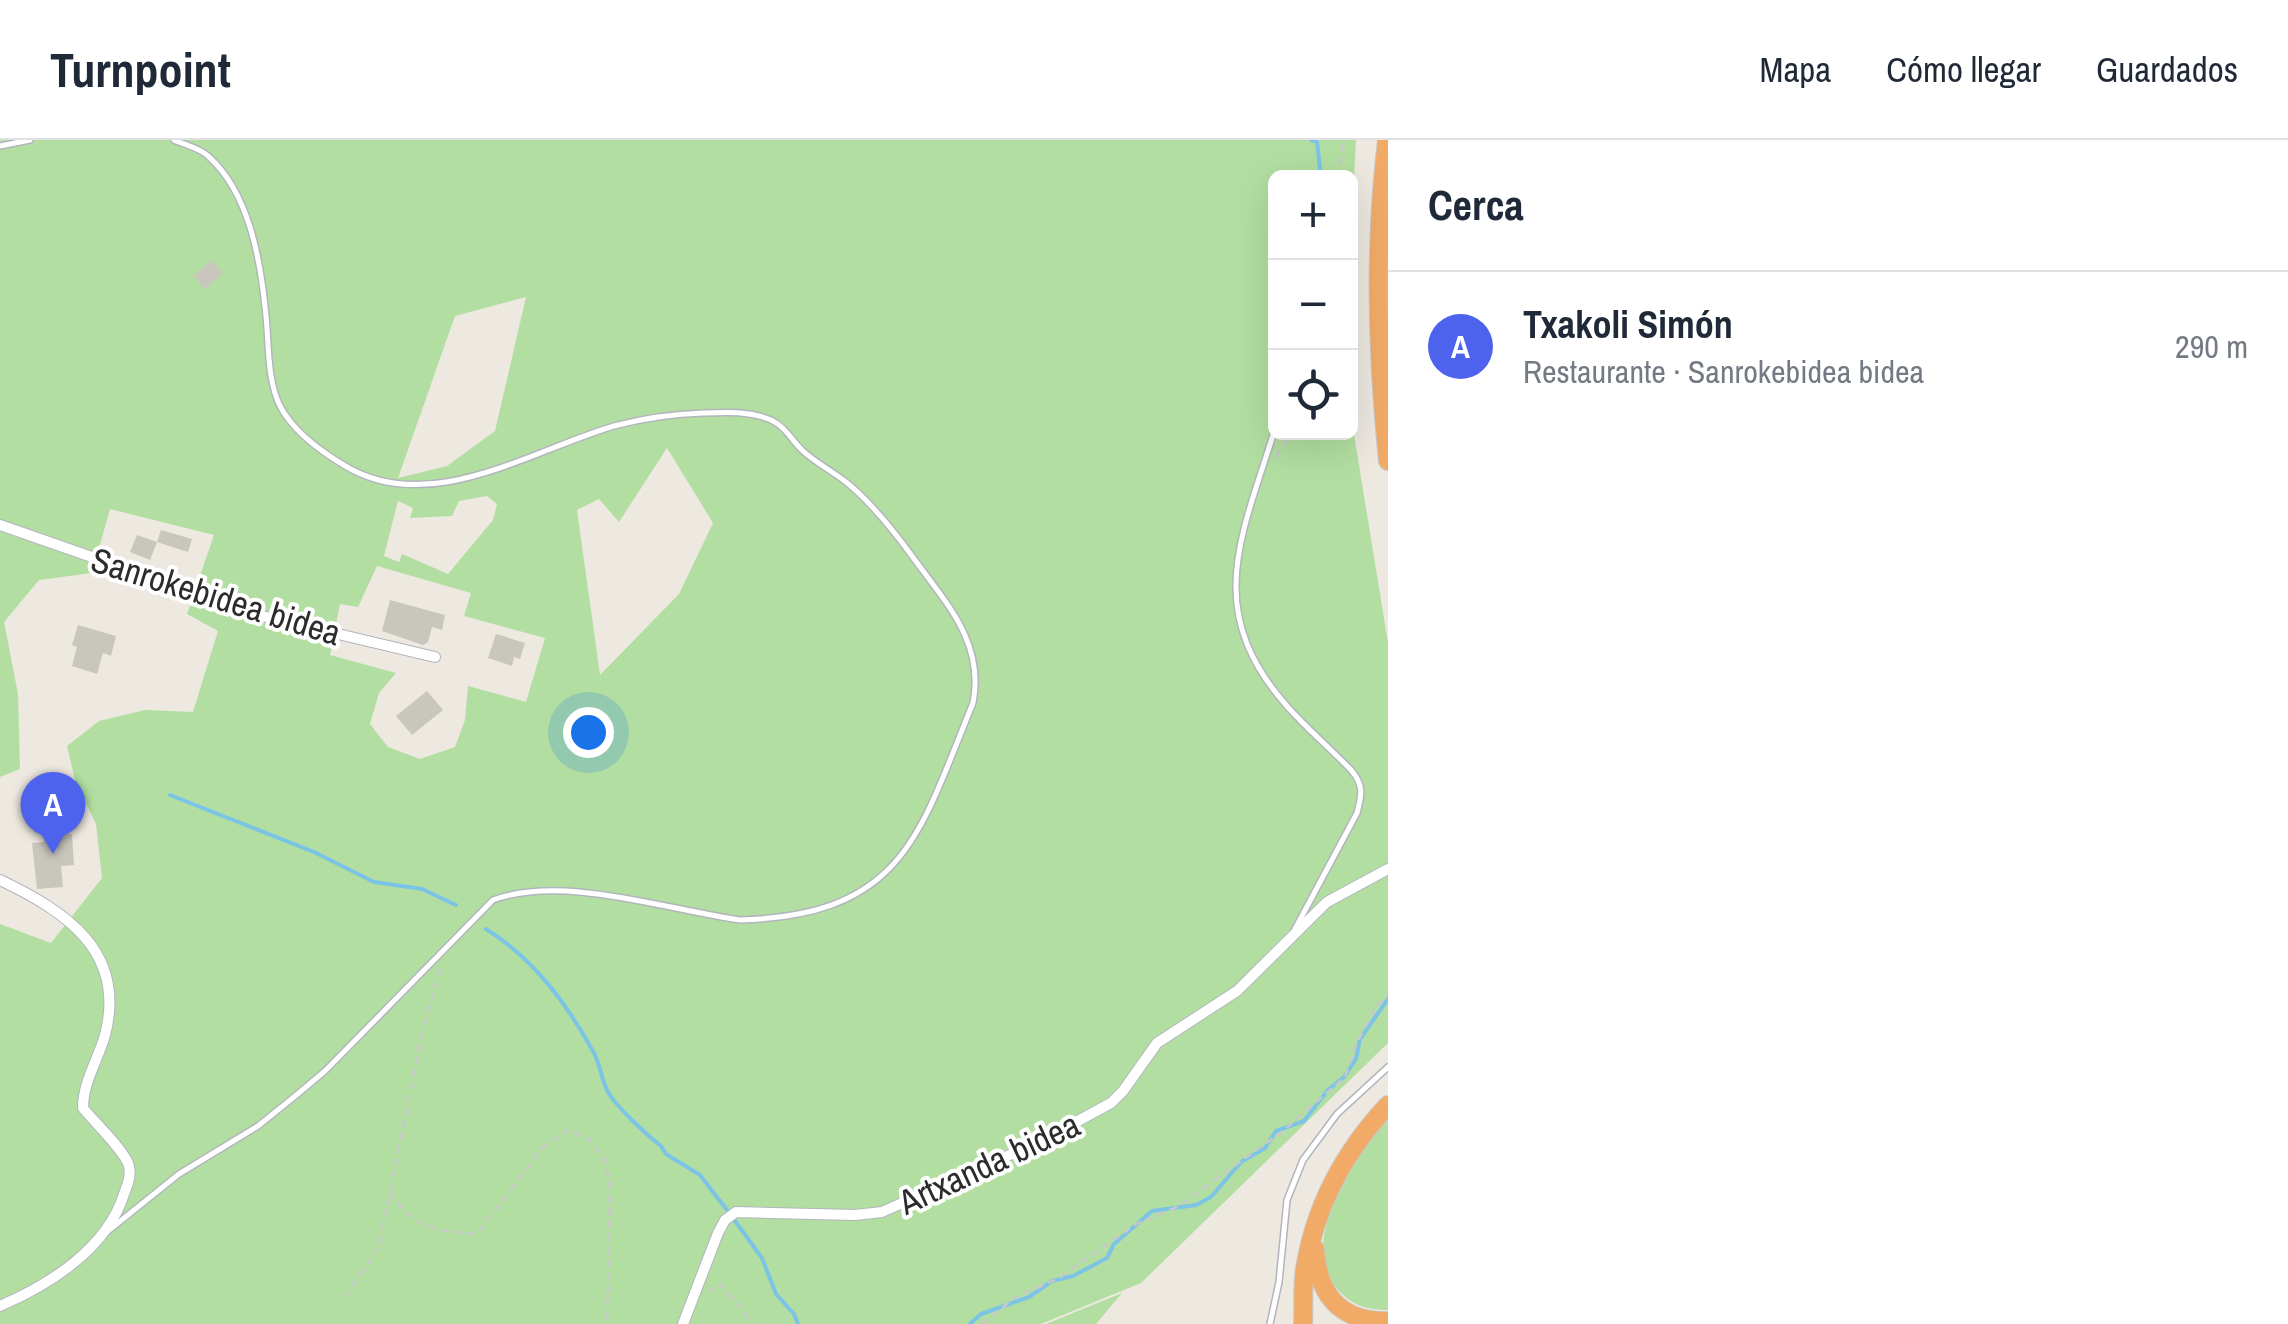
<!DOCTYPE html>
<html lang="es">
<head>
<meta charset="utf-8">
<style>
	:root { --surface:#fff; --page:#f6f6f7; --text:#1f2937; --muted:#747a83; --line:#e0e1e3; --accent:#4d62ed }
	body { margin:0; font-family:"Archivo Narrow",sans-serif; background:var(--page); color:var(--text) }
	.controls { position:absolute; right:30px; top:30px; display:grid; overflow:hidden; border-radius:15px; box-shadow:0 10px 40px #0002 }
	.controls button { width:90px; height:90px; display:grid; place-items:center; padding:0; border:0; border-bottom:2px solid var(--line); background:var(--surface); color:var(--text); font:50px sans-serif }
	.you { position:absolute; left:588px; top:592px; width:35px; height:35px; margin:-25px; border:8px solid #fff; border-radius:50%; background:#1a73e8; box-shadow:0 0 0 15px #1a73e833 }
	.badge { display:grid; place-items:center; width:65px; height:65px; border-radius:50%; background:var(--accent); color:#fff; font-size:32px; font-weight:700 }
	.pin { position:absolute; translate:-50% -82px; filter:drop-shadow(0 2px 5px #0008) }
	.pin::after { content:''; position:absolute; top:52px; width:35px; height:30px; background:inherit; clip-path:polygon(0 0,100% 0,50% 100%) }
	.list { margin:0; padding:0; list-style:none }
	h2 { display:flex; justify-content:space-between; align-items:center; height:130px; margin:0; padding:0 40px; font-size:42px }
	h2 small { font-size:32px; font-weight:400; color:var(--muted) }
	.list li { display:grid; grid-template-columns:65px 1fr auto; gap:30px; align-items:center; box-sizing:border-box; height:150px; padding:0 40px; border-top:2px solid var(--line) }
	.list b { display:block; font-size:38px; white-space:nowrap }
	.list p { margin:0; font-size:32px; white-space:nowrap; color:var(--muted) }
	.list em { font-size:32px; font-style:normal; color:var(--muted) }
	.icon { flex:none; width:55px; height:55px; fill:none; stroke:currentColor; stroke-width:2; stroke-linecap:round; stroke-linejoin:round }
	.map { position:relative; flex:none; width:1388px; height:1184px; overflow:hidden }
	header { display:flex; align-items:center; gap:60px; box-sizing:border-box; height:140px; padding:0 50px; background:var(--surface); border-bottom:2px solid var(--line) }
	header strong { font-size:48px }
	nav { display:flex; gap:55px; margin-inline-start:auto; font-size:35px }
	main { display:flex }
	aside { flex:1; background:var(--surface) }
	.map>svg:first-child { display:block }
	.green { fill:#b2dfa1; fill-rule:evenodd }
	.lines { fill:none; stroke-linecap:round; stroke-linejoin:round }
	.stream { stroke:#7cc4e6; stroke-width:4 }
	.building { fill:#c9c6be }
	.lane-casing { stroke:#b3b5be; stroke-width:8 }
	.street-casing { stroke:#b3b5be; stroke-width:12 }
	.highway-casing { stroke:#c8c8c8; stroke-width:20 }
	.path { stroke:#c8c8c8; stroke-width:2.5; stroke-dasharray:8 5; stroke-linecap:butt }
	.lane { stroke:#fff; stroke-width:5 }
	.street { stroke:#fff; stroke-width:10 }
	.highway { stroke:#f2ab66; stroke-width:18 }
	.labels { text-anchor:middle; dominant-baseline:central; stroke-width:8; stroke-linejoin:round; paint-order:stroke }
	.street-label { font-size:35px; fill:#2c2c2c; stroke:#fff }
</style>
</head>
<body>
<header>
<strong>Turnpoint</strong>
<nav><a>Mapa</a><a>Cómo llegar</a><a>Guardados</a></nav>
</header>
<main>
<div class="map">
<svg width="1388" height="1184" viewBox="0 0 1388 1184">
	<rect width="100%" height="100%" fill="#ede8e0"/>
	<path class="green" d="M 0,0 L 1356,0 L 1351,93 L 1350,38 L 1276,38 L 1276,292 L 1350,292 L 1351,179 L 1352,282 L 1388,503 L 1388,903 L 1141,1143 L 1041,1184 L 0,1184 L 0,784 L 51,803 L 102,738 L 96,684 L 75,640 L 67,606 L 99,581 L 145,570 L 193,572 L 218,491 L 187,474 L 214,395 L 110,369 L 92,433 L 39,440 L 4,482 L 18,554 L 20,629 L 0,637 ZM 526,157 L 495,291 L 447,326 L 398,338 L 455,176 ZM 667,308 L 713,383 L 679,454 L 600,535 L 577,370 L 599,359 L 619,382 ZM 487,356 L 497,364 L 493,380 L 448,434 L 402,414 L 399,422 L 384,416 L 398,361 L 413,368 L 410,378 L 452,376 L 459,361 ZM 377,426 L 471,453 L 464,476 L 545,498 L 526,562 L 468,546 L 465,580 L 455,607 L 420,619 L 388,607 L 370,584 L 379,553 L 396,533 L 330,515 L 340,464 L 358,467 Z
		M 1388,978 L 1388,1170 C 1368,1170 1353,1166 1339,1151 C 1294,1104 1355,1016 1388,978 Z
		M 1122,1153 L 1096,1184 L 1046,1184 Z"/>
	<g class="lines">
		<path class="stream" d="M 1311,0 L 1317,2 L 1321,38
			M 170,655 L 314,712 L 374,742 L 422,749 L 456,765
			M 486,789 C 534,819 567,864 594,913 C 600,924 601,938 607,950 C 614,965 647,995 661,1006 L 666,1014 L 700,1035 L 730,1074 L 762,1118 L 776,1154 L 794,1174 L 798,1184
			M 970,1184 L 981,1174 L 1029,1157 L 1052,1141 L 1073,1136 L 1107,1118 L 1114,1104 L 1152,1071 L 1196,1065 L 1211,1057 L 1241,1022 L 1265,1008 L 1276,991 L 1304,981 L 1328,950 L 1344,937 L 1356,919 L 1360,899 L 1388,859"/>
	</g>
	<path class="building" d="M 211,120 L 223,133 L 205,149 L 193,136 Z
		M 161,390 L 192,399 L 188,412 L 157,402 Z
		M 137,395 L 157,402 L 150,420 L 130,412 Z
		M 390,460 L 445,475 L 442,490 L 432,487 L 428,502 L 423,505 L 382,491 Z
		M 78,485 L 116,496 L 111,516 L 103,513 L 97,534 L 72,526 L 77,507 L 72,505 Z
		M 496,494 L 525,503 L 520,519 L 514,517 L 512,526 L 488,518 Z
		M 427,551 L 443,570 L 412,595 L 396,576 Z
		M 61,685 L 62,694 L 72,694 L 74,725 L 61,726 L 63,747 L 37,749 L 32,703 L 44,702 L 43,686 Z"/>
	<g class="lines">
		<defs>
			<path id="lane" d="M 0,6 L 30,0
				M 1274,292 C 1241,398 1203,470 1286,565 C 1306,588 1330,608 1351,630 C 1364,645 1362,655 1357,673 L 1295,789
				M 108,1091 L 179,1034 L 258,986 L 294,957 L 325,931 L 493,760 C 563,734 668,770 740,780 C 904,775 919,695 973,563 C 985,502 945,462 912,416 C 893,390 871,362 846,342 C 832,331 816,323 803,311 C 792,301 786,287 771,280 C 750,271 726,272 704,273 C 673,274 644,278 614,286 C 532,310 431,376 347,327 C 323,313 293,291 280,266 C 267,239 269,205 266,176 C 261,123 250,53 208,16 C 200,8 185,5 174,0
				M 1270,1184 L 1279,1142 L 1287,1060 L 1303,1020 L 1337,974 L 1388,927"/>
			<path id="street" d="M 0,385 L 258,475 L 435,517
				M 0,740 C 65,771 127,811 105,895 C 98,920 83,942 83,968 C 95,983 121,1007 128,1023 C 132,1033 128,1044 124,1054 C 107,1108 51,1144 0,1166
				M 683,1184 L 718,1093 L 725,1080 L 736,1072 L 855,1075 L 882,1072 L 1041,1001 L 1111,963 L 1123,951 L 1157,903 L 1237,851 L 1327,762 L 1388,729"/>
			<path id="highway" d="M 1387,0 C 1374,107 1377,214 1388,321
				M 1315,1109 C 1318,1154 1339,1182 1388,1181
				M 1303,1184 C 1304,1166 1302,1147 1305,1129 C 1315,1067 1345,1011 1388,965"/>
		</defs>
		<use href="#lane" class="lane-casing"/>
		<use href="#street" class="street-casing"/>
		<use href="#highway" class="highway-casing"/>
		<path class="path" d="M 1339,38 L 1343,0
			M 1276,317 L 1291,292
			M 390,1052 C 414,1088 435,1091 477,1094 L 544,1006 L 569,990 L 589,999 L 605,1021 L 610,1046 L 607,1184
			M 708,1152 L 721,1144 L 753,1184
			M 345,1157 L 378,1109 L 423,890 L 441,826
			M 982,1184 L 1013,1159 L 1059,1138 L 1136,1084 L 1177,1067 L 1283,991 L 1345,937 L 1357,902 L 1377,866 L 1388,855"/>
		<use href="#lane" class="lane"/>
		<use href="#street" class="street"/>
		<use href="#highway" class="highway"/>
	</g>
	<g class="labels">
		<g class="street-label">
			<text transform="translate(216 456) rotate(17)">Sanrokebidea bidea</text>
			<text transform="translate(989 1023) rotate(-25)">Artxanda bidea</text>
		</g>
	</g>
</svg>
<div class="controls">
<button>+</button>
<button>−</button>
<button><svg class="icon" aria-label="locate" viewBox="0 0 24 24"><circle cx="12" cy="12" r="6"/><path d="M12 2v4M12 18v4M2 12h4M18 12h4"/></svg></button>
</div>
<div class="you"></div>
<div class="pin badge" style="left:53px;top:714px">A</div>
</div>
<aside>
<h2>Cerca<small></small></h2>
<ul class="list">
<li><span class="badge">A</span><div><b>Txakoli Simón</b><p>Restaurante · Sanrokebidea bidea</p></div><em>290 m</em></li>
</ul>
</aside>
</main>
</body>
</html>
